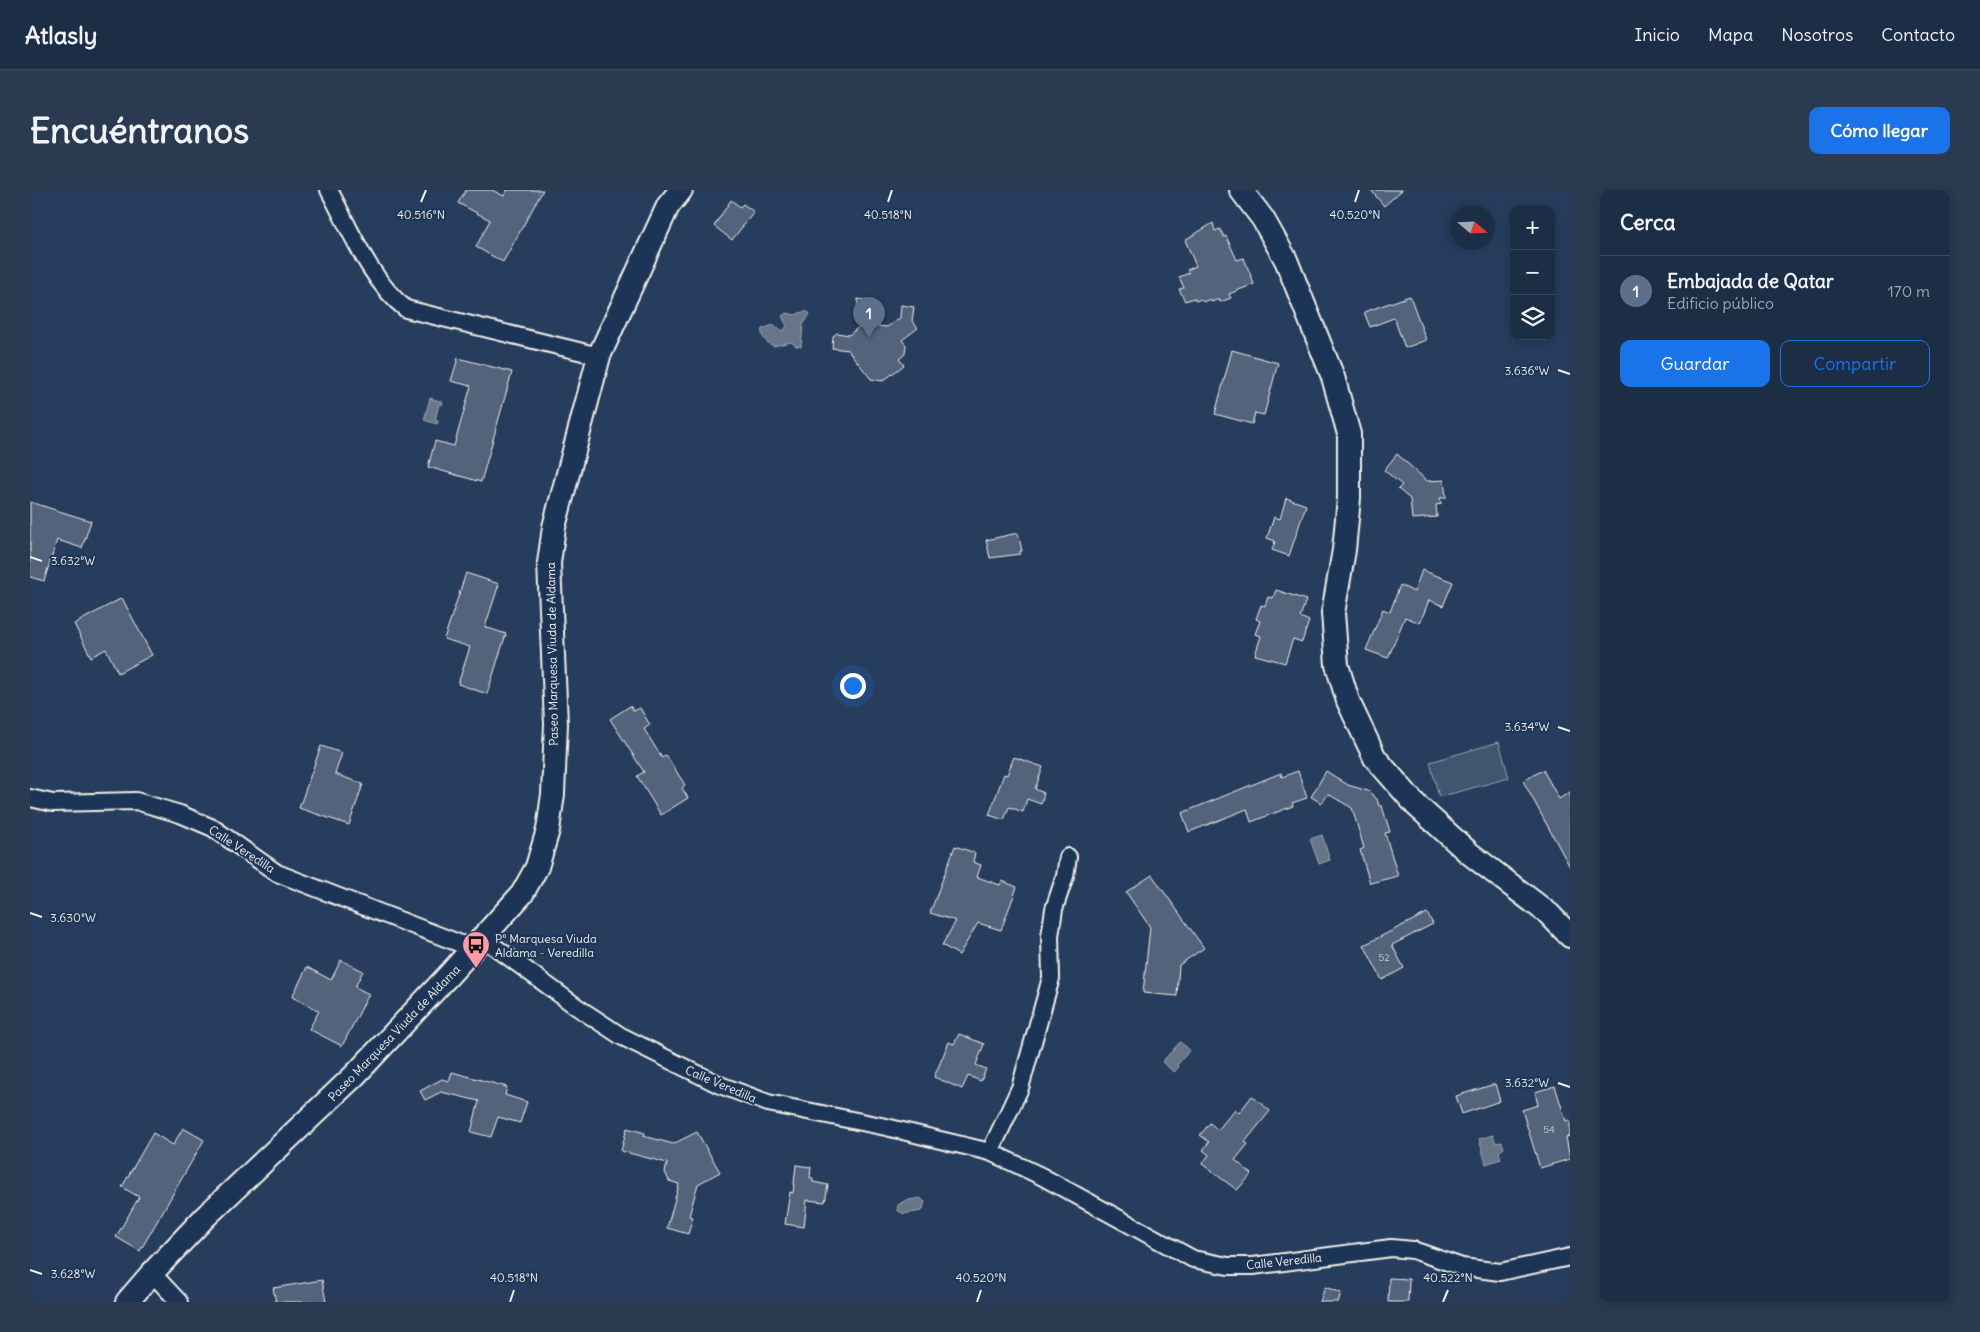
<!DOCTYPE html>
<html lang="es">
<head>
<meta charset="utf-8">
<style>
	:root { --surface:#1c2e46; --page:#293a51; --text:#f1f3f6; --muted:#a0a8b3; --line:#3a4a5f; --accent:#1a73e8 }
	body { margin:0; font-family:Delius,sans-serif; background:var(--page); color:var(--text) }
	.controls { position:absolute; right:15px; top:15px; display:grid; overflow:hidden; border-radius:10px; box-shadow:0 2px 12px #0003 }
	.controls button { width:45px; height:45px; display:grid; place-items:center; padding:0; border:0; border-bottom:1px solid var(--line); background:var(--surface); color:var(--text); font:25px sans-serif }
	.compass { position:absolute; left:1420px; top:15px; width:45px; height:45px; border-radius:50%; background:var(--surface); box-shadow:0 2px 12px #0003; rotate:109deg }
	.you { position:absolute; left:822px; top:495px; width:18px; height:18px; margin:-12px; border:4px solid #fff; border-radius:50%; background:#1a73e8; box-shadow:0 0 0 8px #1a73e833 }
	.badge { display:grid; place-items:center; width:32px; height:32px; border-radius:50%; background:var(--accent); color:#fff; font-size:16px; font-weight:700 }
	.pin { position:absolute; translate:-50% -41px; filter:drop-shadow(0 1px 2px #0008) }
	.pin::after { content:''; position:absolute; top:26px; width:18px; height:15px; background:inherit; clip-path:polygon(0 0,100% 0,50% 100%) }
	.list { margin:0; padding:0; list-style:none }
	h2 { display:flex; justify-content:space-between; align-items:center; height:65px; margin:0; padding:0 20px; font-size:21px }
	h2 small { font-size:16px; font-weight:400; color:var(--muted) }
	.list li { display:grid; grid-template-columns:32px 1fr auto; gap:15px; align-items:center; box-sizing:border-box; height:70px; padding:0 20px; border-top:1px solid var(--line) }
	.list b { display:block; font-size:19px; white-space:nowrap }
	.list p { margin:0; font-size:16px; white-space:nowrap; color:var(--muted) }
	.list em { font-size:16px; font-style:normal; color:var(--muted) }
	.actions { display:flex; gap:10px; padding:15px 20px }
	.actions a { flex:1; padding:11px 0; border:1px solid var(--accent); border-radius:10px; text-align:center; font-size:18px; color:var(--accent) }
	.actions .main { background:var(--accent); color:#fff }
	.icon { flex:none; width:28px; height:28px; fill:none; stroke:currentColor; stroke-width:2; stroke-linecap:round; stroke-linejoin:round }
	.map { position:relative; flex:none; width:1540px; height:1112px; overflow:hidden; border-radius:10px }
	header { display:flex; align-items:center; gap:30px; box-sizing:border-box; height:70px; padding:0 25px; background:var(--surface); border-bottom:1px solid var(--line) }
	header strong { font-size:24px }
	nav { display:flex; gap:28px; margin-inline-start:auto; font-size:18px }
	.intro { display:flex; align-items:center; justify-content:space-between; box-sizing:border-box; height:120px; padding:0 30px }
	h1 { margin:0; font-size:35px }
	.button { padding:12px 22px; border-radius:10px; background:var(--accent); color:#fff; font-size:18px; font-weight:700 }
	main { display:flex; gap:30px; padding:0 30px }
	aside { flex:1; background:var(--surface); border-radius:10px; box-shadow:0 2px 12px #0003 }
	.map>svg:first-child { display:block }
	.green { fill:#40546f; stroke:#9aa2ac }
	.water { fill:#677588; stroke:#9fa7ae }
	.building { fill:#52647b; stroke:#f4f1e8 }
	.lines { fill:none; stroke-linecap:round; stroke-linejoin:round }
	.street-casing { stroke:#f4f1e8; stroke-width:20 }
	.secondary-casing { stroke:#f4f1e8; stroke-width:26 }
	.street { stroke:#1d3557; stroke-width:16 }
	.secondary { stroke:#1d3557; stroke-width:22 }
	.ticks { fill:none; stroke:#f4f1e8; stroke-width:2 }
	.labels { text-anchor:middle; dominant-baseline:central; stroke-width:4; stroke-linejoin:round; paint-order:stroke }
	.number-label { font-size:10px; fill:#cccecd }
	.street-label { font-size:12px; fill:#f4f1e8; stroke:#1d3557 }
	.poi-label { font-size:12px; fill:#f4f1e8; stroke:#1d3557; text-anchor:start }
	.ticks-label { font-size:12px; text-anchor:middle; fill:#f4f1e8; stroke:#1d3557; stroke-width:4; stroke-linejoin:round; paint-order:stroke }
</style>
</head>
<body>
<header>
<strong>Atlasly</strong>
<nav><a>Inicio</a><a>Mapa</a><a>Nosotros</a><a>Contacto</a></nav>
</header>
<div class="intro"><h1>Encuéntranos</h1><a class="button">Cómo llegar</a></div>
<main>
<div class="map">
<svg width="1540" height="1112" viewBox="0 0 1540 1112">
	<rect width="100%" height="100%" fill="#263d5d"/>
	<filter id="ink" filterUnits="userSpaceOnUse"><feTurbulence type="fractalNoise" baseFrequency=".02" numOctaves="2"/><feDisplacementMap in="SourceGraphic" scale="10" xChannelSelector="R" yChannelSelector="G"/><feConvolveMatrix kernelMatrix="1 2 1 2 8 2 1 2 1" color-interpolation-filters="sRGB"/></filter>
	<g filter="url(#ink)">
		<path class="green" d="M 1469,552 L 1479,588 L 1409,607 L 1400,572 Z"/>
		<path class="water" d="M 772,122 L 778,122 L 780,124 L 773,135 L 771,157 L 766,156 L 761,152 L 744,156 C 737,154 730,146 732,139 L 743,135 L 753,141 L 757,136 L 752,126 L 757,123 L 765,125 Z
			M 400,208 L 413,212 L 412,215 L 409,214 L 405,230 L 408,231 L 407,234 L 394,230 Z
			M 1292,645 L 1300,670 L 1289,674 L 1280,649 Z
			M 1150,852 L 1160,860 L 1147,875 L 1149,877 L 1144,882 L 1132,872 Z
			M 1463,945 L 1466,953 L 1472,952 L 1474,958 L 1469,962 L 1471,969 L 1456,974 L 1449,949 Z
			M 890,1008 L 895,1012 L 892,1021 L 874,1024 L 867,1020 L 868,1015 L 874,1011 Z"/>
		<path class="building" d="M 436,0 L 462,0 L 474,6 L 477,0 L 513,0 L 473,72 L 446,57 L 460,30 L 428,13 Z
			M 1341,0 L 1372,0 L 1354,16 Z
			M 701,10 L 710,17 L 713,14 L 724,22 L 702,50 L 684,36 Z
			M 1183,33 L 1185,41 L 1190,39 L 1194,47 L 1196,46 L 1207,70 L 1214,68 L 1224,94 L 1199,104 L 1201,108 L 1190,112 L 1189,109 L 1182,112 L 1180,109 L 1173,112 L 1171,109 L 1166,111 L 1164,108 L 1155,111 L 1149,99 L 1154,98 L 1149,87 L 1159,83 L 1157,80 L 1166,76 L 1155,50 Z
			M 1380,106 L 1396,150 L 1375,158 L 1364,128 L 1340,137 L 1334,122 Z
			M 828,109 L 842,111 L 840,125 L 827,123 Z
			M 871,115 L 884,117 L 882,131 L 888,138 L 872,150 L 876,155 L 875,164 L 869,169 L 874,175 L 853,191 L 841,189 L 818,160 L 802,158 L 803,146 L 807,143 L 819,145 L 841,127 L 848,136 L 857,137 L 870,128 Z
			M 1202,160 L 1248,173 L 1234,225 L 1225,223 L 1222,234 L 1185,224 Z
			M 428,168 L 482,182 L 451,292 L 398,277 L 405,251 L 424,256 L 441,196 L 421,191 Z
			M 1367,264 L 1397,291 L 1414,290 L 1416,308 L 1410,308 L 1411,314 L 1406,315 L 1407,327 L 1382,329 L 1380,309 L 1368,299 L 1372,295 L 1354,280 Z
			M 1256,308 L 1276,315 L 1259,366 L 1242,360 L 1245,351 L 1237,348 L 1244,327 L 1250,329 Z
			M 0,312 L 61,331 L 52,358 L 27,350 L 14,391 L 0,387 Z
			M 988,343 L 992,361 L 990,361 L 990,364 L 960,368 L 956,350 Z
			M 1392,380 L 1423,392 L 1413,416 L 1399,410 L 1390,433 L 1375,427 L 1358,468 L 1336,460 L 1353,419 L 1360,422 L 1370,395 L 1384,402 Z
			M 436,383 L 469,394 L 455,437 L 476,444 L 457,504 L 428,494 L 440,457 L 414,449 Z
			M 1246,400 L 1276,410 L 1270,427 L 1279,431 L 1272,452 L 1263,449 L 1255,473 L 1225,465 L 1231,446 L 1225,444 L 1230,431 L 1226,429 L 1231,415 L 1235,416 L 1238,407 L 1243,408 Z
			M 92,408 L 122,465 L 88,483 L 76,459 L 61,467 L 44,434 Z
			M 600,516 L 604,521 L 610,518 L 620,535 L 614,539 L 632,568 L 636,565 L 655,595 L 652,598 L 658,608 L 631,625 L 607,586 L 614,582 L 580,529 Z
			M 291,556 L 312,563 L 305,584 L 333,594 L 319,635 L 269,618 Z
			M 984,567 L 1013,577 L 1005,599 L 1014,603 L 1011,614 L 997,609 L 993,622 L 979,617 L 974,630 L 959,625 L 974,584 L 977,585 Z
			M 1513,580 L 1529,609 L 1540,602 L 1540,677 L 1493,591 Z
			M 1268,581 L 1277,608 L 1262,613 L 1263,616 L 1221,632 L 1217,619 L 1159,642 L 1152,623 L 1251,583 L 1252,587 Z
			M 1296,581 L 1318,595 L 1338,601 L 1347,609 L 1349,616 L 1352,616 L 1360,642 L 1355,643 L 1368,686 L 1340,693 L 1330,660 L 1334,658 L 1322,618 L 1298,604 L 1292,613 L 1281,607 Z
			M 925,656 L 945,663 L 943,672 L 951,675 L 947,687 L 970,695 L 972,691 L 987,697 L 971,740 L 948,733 L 929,765 L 912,755 L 926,731 L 900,723 Z
			M 1122,685 L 1174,758 L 1149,775 L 1147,806 L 1113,803 L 1120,737 L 1096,702 Z
			M 1397,723 L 1403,734 L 1362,755 L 1374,778 L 1352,790 L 1334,755 Z
			M 311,770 L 333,781 L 325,797 L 339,804 L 312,856 L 279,839 L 289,821 L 262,807 L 277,777 L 301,790 Z
			M 929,844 L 954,854 L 946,875 L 956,879 L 951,891 L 938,886 L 932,899 L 904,887 L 919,852 L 924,854 Z
			M 422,882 L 477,897 L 475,905 L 497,912 L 490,933 L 468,927 L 461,947 L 441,942 L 449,911 L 411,902 L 395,910 L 390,901 L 412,889 L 419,891 Z
			M 1465,894 L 1470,911 L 1432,924 L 1426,906 Z
			M 1525,896 L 1536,931 L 1540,930 L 1540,946 L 1536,947 L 1540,969 L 1510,978 L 1492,920 L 1508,915 L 1505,902 Z
			M 1222,906 L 1240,921 L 1215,952 L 1218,954 L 1205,970 L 1222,984 L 1207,1000 L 1172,974 L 1179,965 L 1173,960 L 1179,952 L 1170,945 L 1180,933 L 1188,940 L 1205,919 L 1209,923 Z
			M 153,938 L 174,950 L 110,1061 L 86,1047 L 109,1007 L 92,997 L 123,943 L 143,955 Z
			M 597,938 L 615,943 L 614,946 L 643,954 L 667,942 L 690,982 L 668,994 L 659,1026 L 663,1027 L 658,1044 L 637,1038 L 649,994 L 639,991 L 635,982 L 637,973 L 591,961 Z
			M 766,975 L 781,977 L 780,988 L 783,988 L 783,992 L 798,995 L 795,1012 L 777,1010 L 774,1037 L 755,1034 L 760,1002 L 763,1003 Z
			M 1359,1088 L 1379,1089 L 1378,1112 L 1358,1112 Z
			M 292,1090 L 296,1112 L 246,1112 L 243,1098 Z
			M 1295,1097 L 1311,1103 L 1308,1112 L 1290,1112 Z"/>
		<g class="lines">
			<defs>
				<path id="street" d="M 299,0 C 320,39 341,92 376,119 L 569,166
					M 0,608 L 23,613 L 106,611 L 150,624 L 183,638 L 247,683 L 444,759
					M 454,749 L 547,817 L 591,846 L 690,895 L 738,913 L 856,937 L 960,962 L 1011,986 L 1163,1069 L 1198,1076 L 1223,1076 L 1361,1058 L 1383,1060 L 1432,1077 L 1470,1082 L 1540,1067
					M 960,962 L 990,898 L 1021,788 L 1020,746 L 1024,719 L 1035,686 L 1038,667
					M 122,1083 L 149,1112"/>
				<path id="secondary" d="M 1211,0 L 1233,29 L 1256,70 L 1303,187 L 1319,244 L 1319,308 L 1314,360 L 1303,423 L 1307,475 L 1318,511 L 1345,568 L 1386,615 L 1439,663 L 1519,724 L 1540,746
					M 97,1112 L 122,1083 L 175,1027 L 325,885 L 417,787 L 492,704 L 507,677 L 518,640 L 523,604 L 526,534 L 519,373 L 524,337 L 569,166 L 638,16 L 651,0"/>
			</defs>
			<use href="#street" class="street-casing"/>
			<use href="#secondary" class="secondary-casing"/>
			<use href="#street" class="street"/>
			<use href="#secondary" class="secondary"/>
		</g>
	</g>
	<path class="ticks" d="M 391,12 L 396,0M 858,12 L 862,0M 1325,12 L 1329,0M 1528,180 L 1540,184M 0,367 L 12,371M 1528,537 L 1540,541M 0,723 L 12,727M 1528,893 L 1540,897M 0,1080 L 12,1084M 480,1112 L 484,1100M 947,1112 L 951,1100M 1413,1112 L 1418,1100"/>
	<defs>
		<symbol id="bus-pin" viewBox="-11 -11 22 30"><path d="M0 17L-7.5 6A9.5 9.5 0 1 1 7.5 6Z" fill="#ff9aa2" stroke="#1d3557"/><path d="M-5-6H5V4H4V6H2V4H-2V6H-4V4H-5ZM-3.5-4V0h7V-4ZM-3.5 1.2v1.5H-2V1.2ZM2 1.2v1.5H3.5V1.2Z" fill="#111"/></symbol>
	</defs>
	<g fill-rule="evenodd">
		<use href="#bus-pin" x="430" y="739" width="32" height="43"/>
	</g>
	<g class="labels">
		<g class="number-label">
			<text x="1354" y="767">52</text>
			<text x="1519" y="939">54</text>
		</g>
		<g class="street-label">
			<text transform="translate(522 464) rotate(-91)">Paseo Marquesa Viuda de Aldama</text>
			<text transform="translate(212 659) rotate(33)">Calle Veredilla</text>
			<text transform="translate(364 843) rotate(-46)">Paseo Marquesa Viuda de Aldama</text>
			<text transform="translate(691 894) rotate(23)">Calle Veredilla</text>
			<text transform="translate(1254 1071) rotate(-6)">Calle Veredilla</text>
		</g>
		<g class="poi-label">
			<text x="465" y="748">Pº Marquesa Viuda<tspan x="465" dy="14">Aldama - Veredilla</tspan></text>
		</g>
	</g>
	<g class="ticks-label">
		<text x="391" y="29">40.516°N</text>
		<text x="858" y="29">40.518°N</text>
		<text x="1325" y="29">40.520°N</text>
		<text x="1497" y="185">3.636°W</text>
		<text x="43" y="375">3.632°W</text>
		<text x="1497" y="541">3.634°W</text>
		<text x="43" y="732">3.630°W</text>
		<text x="1497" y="897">3.632°W</text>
		<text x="43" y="1088">3.628°W</text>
		<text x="484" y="1092">40.518°N</text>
		<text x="951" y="1092">40.520°N</text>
		<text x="1418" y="1092">40.522°N</text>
	</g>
</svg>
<div class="controls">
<button>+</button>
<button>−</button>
<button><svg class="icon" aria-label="layers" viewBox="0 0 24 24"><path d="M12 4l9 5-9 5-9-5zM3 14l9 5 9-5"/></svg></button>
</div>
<svg class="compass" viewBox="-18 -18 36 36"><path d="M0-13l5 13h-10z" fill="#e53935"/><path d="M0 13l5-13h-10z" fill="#a0a8b3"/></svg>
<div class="you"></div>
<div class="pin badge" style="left:839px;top:148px;background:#5c6f8a">1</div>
</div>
<aside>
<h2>Cerca<small></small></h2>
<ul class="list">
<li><span class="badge" style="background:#5c6f8a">1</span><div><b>Embajada de Qatar</b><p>Edificio público</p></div><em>170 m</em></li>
</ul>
<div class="actions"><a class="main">Guardar</a><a>Compartir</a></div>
</aside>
</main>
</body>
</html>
